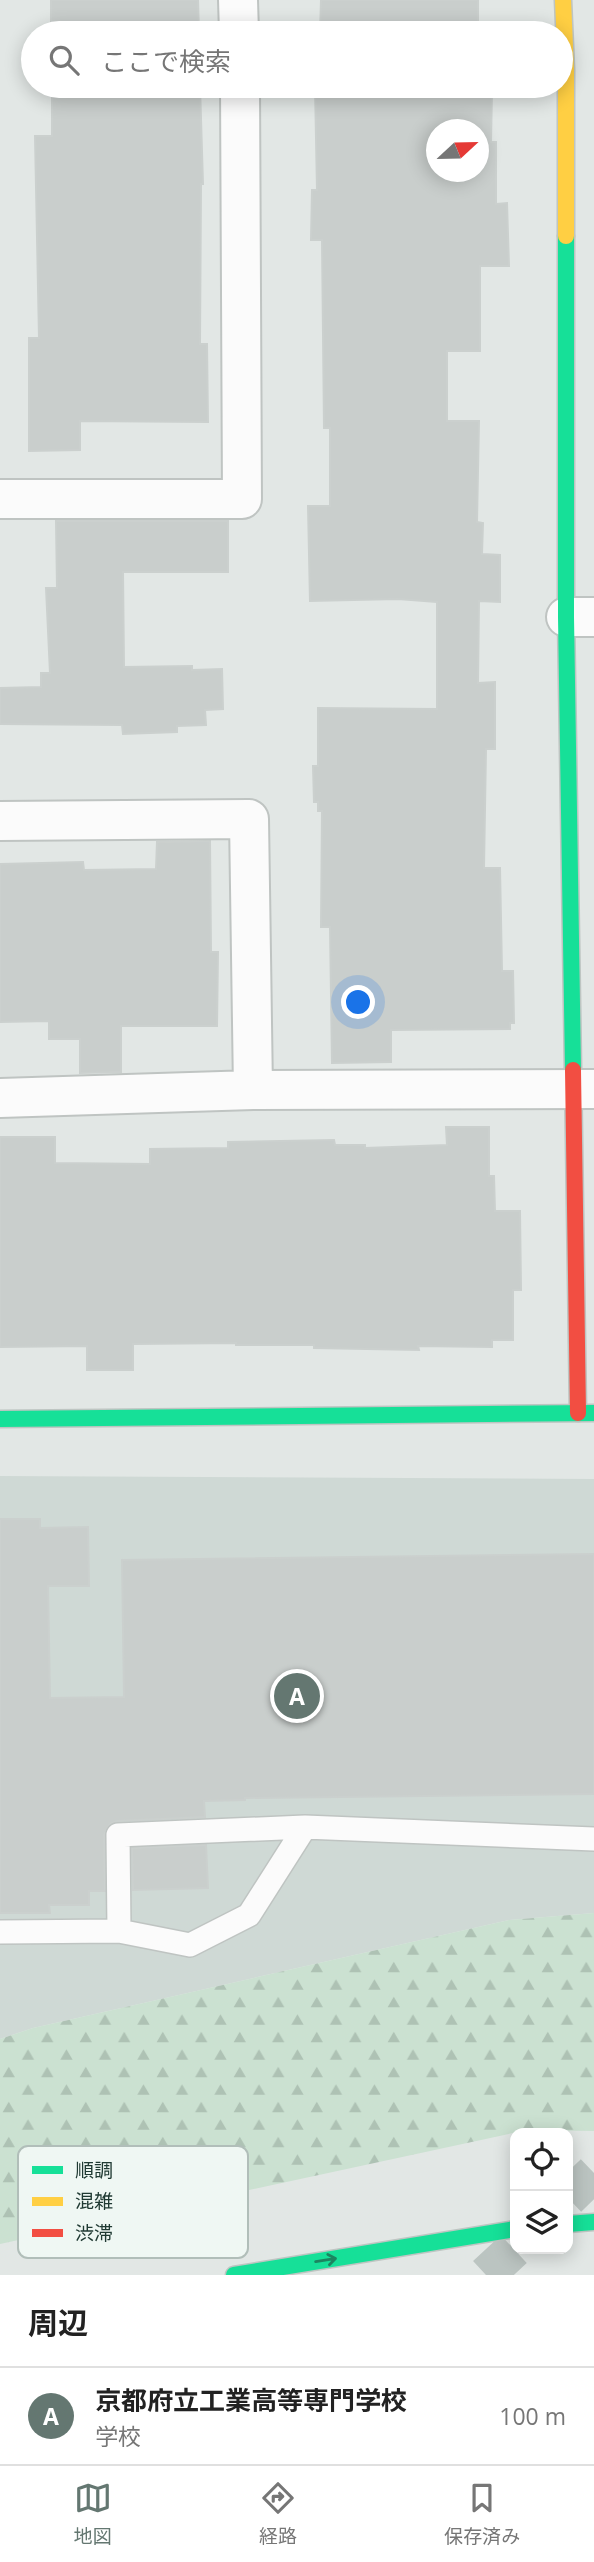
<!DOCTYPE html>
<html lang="ja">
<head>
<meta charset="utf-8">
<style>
	:root { --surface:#fff; --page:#f2f2f2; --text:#222; --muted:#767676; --line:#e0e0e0; --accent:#647771 }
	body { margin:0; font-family:"Open Sans","Noto Sans JP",sans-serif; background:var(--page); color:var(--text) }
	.controls { position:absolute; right:21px; bottom:21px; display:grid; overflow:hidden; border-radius:14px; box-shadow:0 4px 18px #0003 }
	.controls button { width:63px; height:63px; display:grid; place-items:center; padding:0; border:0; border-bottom:2px solid var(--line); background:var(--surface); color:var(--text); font:35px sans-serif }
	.compass { position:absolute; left:426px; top:119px; width:63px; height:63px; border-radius:50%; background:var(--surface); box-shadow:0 4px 18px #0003; rotate:68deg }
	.you { position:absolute; left:359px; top:1003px; width:24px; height:24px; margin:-18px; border:5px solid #fff; border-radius:50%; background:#1a73e8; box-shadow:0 0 0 10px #1a73e833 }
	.badge { display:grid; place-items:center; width:46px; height:46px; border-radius:50%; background:var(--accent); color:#fff; font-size:23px; font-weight:700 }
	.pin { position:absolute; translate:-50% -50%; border:4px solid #fff; box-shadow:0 2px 7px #0006 }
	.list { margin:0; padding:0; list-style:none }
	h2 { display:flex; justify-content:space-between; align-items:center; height:91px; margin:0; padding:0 28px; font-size:30px }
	h2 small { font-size:23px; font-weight:400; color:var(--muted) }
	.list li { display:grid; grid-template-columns:46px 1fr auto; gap:21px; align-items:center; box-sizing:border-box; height:98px; padding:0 28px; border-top:2px solid var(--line) }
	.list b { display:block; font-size:26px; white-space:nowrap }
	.list p { margin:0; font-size:23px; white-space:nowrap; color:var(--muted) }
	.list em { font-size:23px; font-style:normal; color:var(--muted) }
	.icon { flex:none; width:38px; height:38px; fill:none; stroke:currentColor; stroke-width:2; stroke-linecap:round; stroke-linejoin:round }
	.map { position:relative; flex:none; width:594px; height:2275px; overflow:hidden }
	.search { position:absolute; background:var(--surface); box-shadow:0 4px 18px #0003; left:21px; right:21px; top:21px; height:77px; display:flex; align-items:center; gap:18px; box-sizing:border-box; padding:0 24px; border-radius:38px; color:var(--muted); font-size:26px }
	.sheet { height:189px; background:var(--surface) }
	nav { display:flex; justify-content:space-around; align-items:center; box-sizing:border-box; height:98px; border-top:2px solid var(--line); background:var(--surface); font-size:19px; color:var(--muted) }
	nav a { display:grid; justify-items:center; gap:4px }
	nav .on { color:var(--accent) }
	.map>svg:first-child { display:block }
	.built { fill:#cfd9d5 }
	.forest { fill:url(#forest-firs) }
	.building { fill:#c9cecc; stroke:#cbd0ce; stroke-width:2; fill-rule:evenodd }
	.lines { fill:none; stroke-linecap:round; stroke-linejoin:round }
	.street-tunnel { stroke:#bbc4c1; stroke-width:38; stroke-dasharray:38 19; stroke-linecap:butt }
	.lane-casing { stroke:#bfc4c2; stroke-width:26 }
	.street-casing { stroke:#bfc4c2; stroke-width:42 }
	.fast-casing { stroke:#bec5c2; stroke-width:19 }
	.slow-casing { stroke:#bec5c2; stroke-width:19 }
	.jam-casing { stroke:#bec5c2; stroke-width:19 }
	.lane { stroke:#fbfbfb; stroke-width:23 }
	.street { stroke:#fbfbfb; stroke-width:38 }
	.fast { stroke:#16e098; stroke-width:16 }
	.slow { stroke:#ffcf43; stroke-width:16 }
	.jam { stroke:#f24e42; stroke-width:16 }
	.oneway { stroke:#1c8560 }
	.key { fill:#eff7f3; stroke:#b1beb9; stroke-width:2 }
	.key-label { font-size:19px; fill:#203a33 }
</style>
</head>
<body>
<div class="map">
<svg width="594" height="2275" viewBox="0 0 594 2275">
	<defs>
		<pattern id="forest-firs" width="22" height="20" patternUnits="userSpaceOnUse" patternTransform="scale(1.75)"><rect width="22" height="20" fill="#cbe1d1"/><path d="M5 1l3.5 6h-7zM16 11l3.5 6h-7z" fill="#aec2b4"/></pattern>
	</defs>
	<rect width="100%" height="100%" fill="#e2e7e5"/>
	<path class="built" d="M 0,1476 L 594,1479 L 594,1913 L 509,1920 L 33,2028 L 0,2039 Z"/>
	<path class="forest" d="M 594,1913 L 594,2131 L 527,2130 L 0,2244 L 0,2039 L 33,2028 L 509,1920 Z"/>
	<path class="building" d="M 51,0 L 198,0 L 199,33 L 51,33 Z
		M 321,0 L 478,0 L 478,33 L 320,33 Z
		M 52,86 L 200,86 L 203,184 L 201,184 L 200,344 L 207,344 L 208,422 L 80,421 L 80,450 L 29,451 L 29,338 L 39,338 L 35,136 L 52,136 Z
		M 315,86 L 478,86 L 478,91 L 492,91 L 491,142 L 496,142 L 496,204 L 507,203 L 509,266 L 480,266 L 480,351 L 447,351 L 447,421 L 479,421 L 477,522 L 483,523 L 482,554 L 500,555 L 500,602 L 479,601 L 478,683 L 495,682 L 495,749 L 486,749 L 484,868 L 500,868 L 502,971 L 513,971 L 514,1023 L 510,1023 L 510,1029 L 391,1030 L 391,1062 L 332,1063 L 330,927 L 321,927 L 322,811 L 318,811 L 318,802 L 314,802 L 313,766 L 318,766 L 318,708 L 437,709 L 437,602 L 398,599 L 310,601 L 308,506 L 330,506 L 330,428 L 324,428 L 322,240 L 311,240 L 312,190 L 317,190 ZM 437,130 L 479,130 L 479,172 L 437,172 Z
		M 56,521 L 228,521 L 228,572 L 123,572 L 124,667 L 192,666 L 192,670 L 222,669 L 223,709 L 205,710 L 206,725 L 177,726 L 177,732 L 123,734 L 122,725 L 0,724 L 0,688 L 41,687 L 41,673 L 50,673 L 46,588 L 57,588 Z
		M 210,841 L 211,952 L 218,952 L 217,1026 L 121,1026 L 121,1072 L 80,1073 L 80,1039 L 49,1039 L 49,1021 L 0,1022 L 0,864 L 83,862 L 84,870 L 156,869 L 157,842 Z
		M 446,1127 L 489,1127 L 489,1176 L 494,1176 L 495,1211 L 520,1211 L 521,1290 L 513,1290 L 513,1340 L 492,1340 L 492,1347 L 418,1346 L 419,1350 L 314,1348 L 314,1345 L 236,1345 L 236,1343 L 133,1344 L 133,1370 L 87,1370 L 87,1346 L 0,1347 L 0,1137 L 55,1137 L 55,1163 L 150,1164 L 150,1149 L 228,1148 L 228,1142 L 334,1140 L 335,1145 L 365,1145 L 365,1148 L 447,1145 Z
		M 0,1519 L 40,1519 L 40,1528 L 88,1527 L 89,1586 L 48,1586 L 50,1698 L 124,1697 L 122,1560 L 594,1554 L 594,1794 L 245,1798 L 245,1800 L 204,1801 L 205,1817 L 117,1821 L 110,1824 L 104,1835 L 105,1891 L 89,1891 L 89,1905 L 49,1905 L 50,1913 L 0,1913 Z
		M 206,1845 L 208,1888 L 133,1890 L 132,1848 Z"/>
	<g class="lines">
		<path class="street-tunnel" d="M 568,2198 L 594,2173
			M 486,2275 L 515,2248"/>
		<defs>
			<path id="lane" d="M 119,1931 L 118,1835 L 305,1827
				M 0,1932 L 119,1931 L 190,1945 L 249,1915 L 305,1827 L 594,1839"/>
			<path id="street" d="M 238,0 L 239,33
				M 0,499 L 242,499 L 240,86
				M 566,617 L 594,617
				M 0,821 L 249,819 L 253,1090
				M 0,1098 L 253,1090 L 594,1089"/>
			<path id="fast" d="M 566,236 L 566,617 L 573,1070
				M 0,1419 L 594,1413
				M 568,2224 L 594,2222
				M 234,2275 L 515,2229"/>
			<path id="slow" d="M 563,0 L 566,70 L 566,236"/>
			<path id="jam" d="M 573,1070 L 578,1413"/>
		</defs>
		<use href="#lane" class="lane-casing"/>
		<use href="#street" class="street-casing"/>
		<use href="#fast" class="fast-casing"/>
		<use href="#slow" class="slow-casing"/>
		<use href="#jam" class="jam-casing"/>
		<use href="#lane" class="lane"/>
		<use href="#street" class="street"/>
		<use href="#fast" class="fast"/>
		<use href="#slow" class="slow"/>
		<use href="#jam" class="jam"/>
	</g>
	<defs><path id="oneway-shaft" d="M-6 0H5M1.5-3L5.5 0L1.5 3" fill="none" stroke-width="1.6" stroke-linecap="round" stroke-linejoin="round" transform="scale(1.75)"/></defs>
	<use class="oneway" href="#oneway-shaft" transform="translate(326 2260) rotate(-9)"/>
	<rect x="18" y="2146" width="230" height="112" rx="10" class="key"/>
	<rect x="32" y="2166" width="31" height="8" fill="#16e098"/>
	<rect x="32" y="2197" width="31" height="9" fill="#ffcf43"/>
	<rect x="32" y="2229" width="31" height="8" fill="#f24e42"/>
	<g class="key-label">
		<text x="75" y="2177">順調</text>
		<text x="75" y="2208">混雑</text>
		<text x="75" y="2240">渋滞</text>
	</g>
</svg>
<div class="controls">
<button><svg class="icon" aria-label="locate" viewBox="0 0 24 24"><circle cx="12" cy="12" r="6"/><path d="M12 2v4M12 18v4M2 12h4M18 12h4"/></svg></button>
<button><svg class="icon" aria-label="layers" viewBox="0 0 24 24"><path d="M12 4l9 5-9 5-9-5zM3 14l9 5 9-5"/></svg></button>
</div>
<svg class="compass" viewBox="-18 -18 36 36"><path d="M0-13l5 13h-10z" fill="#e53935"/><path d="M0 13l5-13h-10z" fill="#767676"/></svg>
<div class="you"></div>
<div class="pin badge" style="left:297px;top:1696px">A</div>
<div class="search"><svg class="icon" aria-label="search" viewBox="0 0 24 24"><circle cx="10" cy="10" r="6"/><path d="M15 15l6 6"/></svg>ここで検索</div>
</div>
<section class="sheet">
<h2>周辺<small></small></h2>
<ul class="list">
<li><span class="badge">A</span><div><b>京都府立工業高等専門学校</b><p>学校</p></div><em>100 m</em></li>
</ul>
</section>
<nav>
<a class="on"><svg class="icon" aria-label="map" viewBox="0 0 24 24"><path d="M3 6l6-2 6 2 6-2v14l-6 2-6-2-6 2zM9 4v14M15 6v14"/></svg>地図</a>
<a><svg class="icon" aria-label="directions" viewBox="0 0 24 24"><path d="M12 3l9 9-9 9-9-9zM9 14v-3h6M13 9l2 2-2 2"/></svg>経路</a>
<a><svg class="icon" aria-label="saved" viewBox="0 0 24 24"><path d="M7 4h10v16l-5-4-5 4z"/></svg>保存済み</a>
</nav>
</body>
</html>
